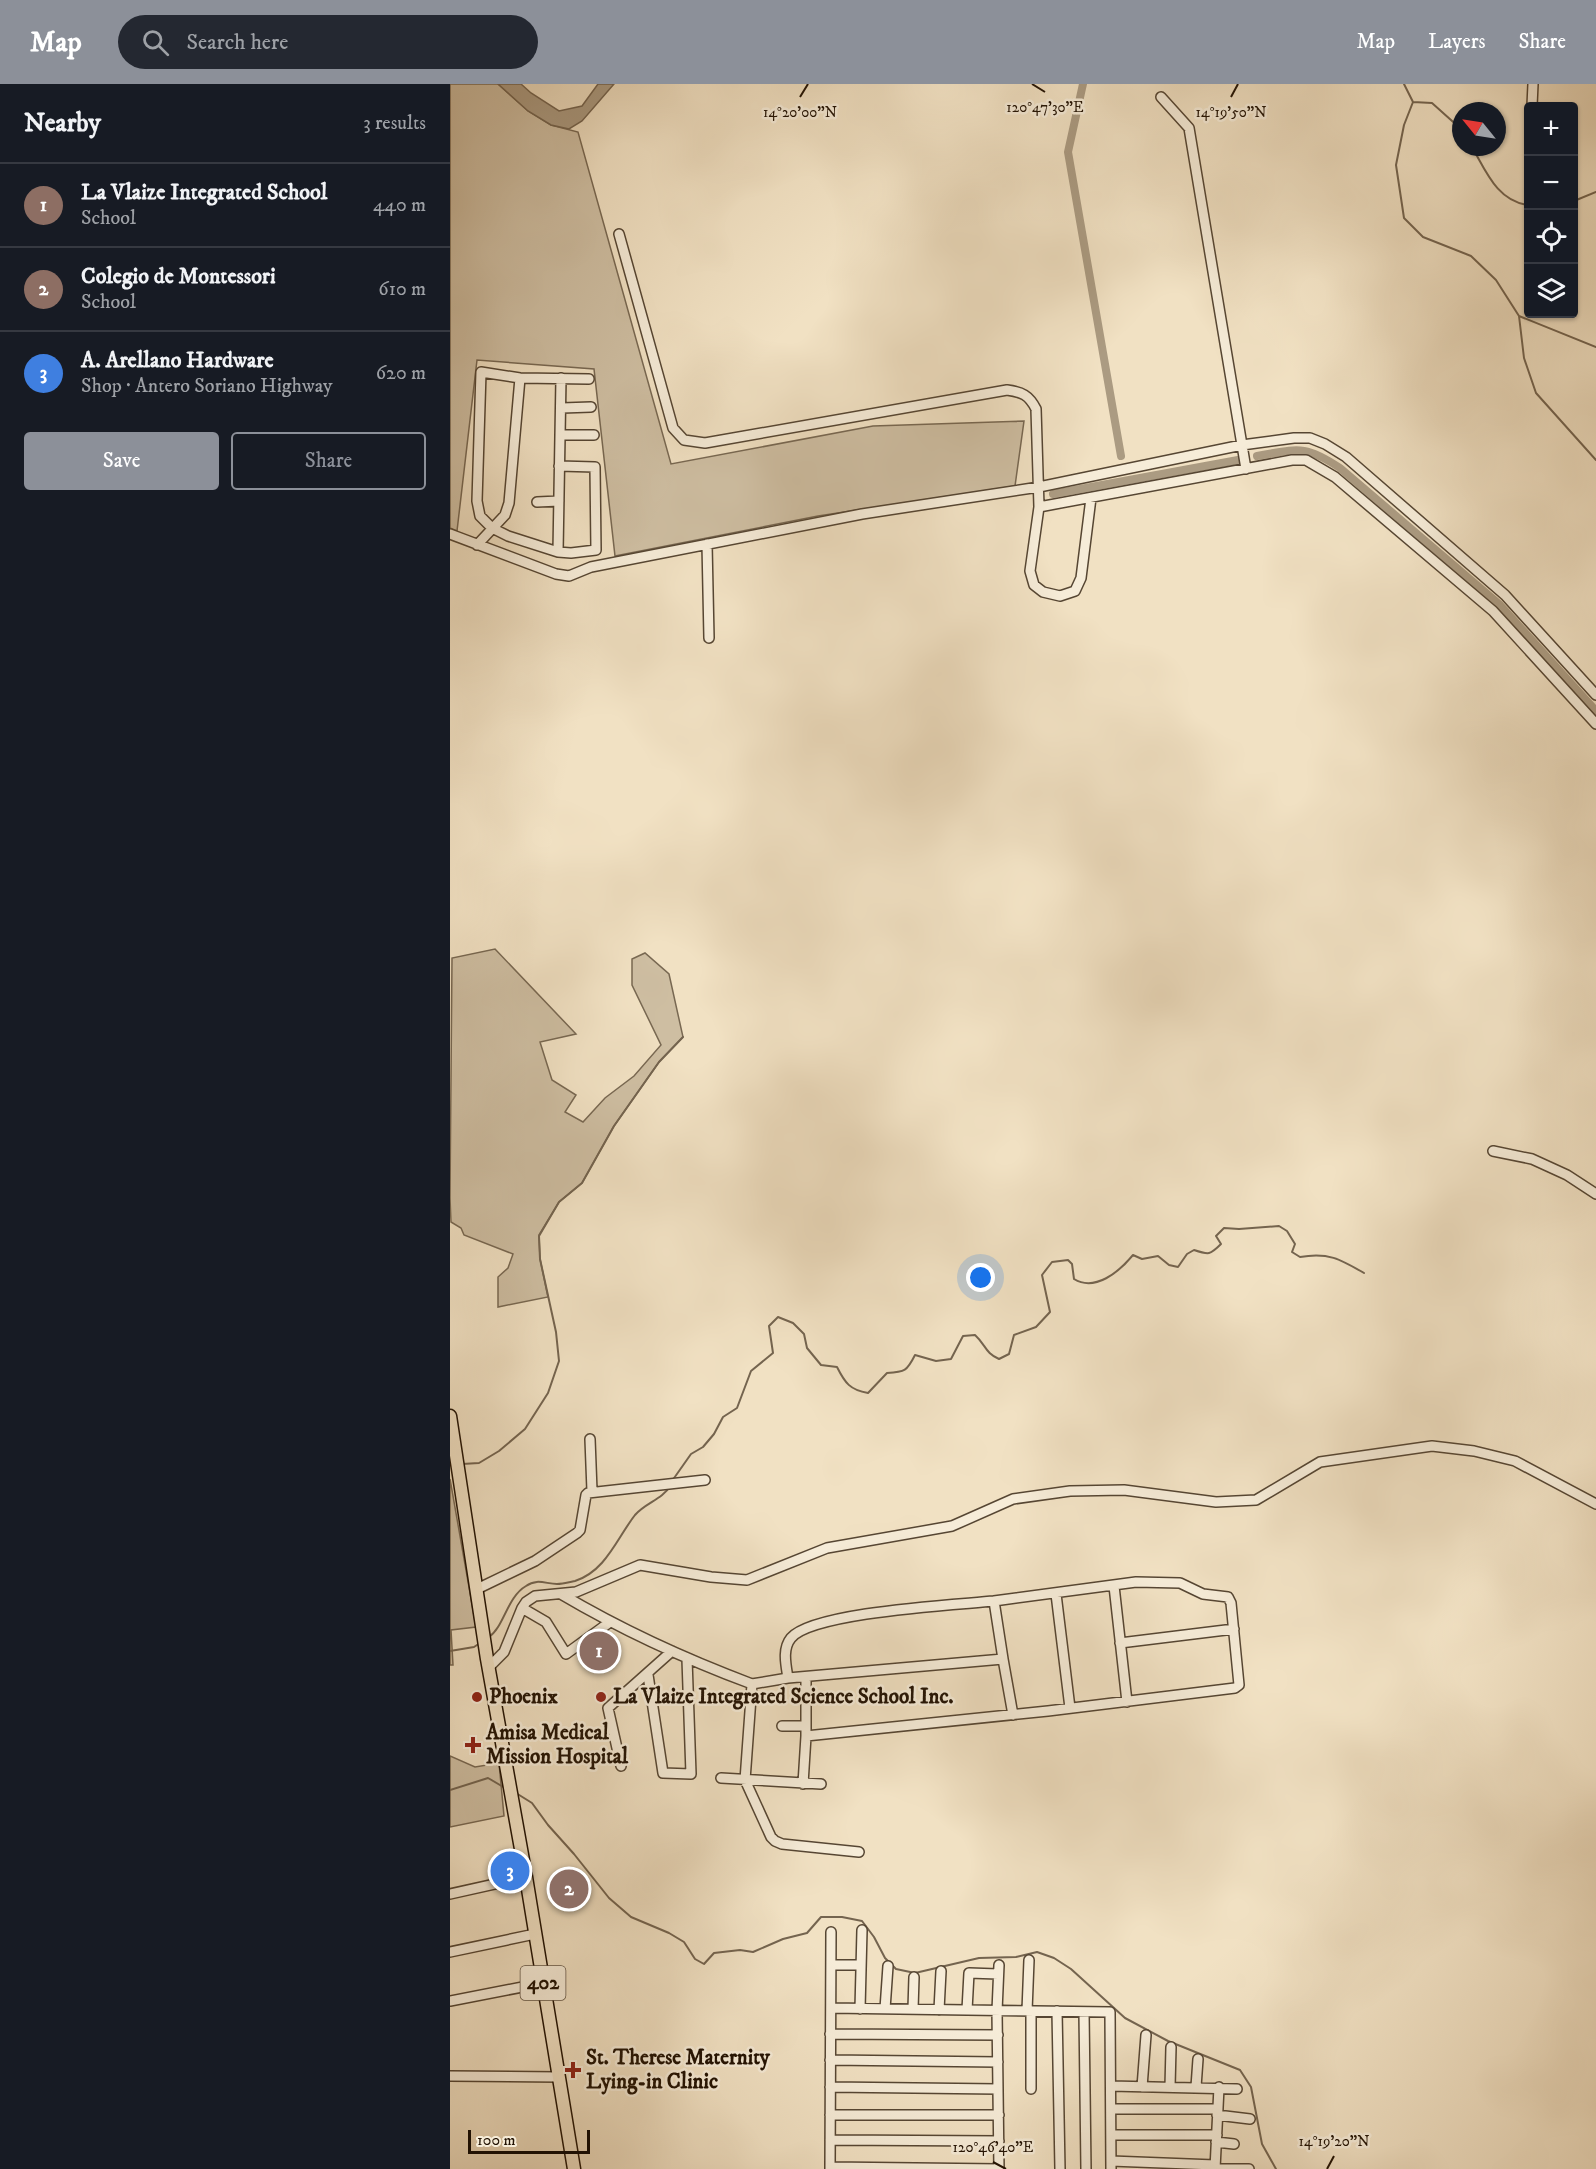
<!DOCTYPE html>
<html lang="en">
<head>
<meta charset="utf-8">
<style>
	:root { --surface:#171b24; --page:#242831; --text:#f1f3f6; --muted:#9ea1a6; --line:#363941; --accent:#8c9099 }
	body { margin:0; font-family:"IM FELL DW Pica",serif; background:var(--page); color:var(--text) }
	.controls { position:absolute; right:18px; top:18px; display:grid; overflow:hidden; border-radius:6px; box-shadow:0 2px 4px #0004 }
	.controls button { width:54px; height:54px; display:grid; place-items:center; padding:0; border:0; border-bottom:2px solid var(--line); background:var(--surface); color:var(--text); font:30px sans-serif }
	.compass { position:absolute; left:1002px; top:18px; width:54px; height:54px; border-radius:50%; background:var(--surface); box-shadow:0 2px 4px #0004; rotate:300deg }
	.scale { position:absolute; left:18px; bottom:15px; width:122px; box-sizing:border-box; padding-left:6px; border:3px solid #221203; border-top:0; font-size:16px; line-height:21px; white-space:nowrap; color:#221203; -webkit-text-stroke:4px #f6ecd8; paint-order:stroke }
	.you { position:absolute; left:531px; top:1194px; width:21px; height:21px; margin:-15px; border:4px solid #fff; border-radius:50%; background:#1a73e8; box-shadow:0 0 0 9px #1a73e833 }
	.badge { display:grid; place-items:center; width:39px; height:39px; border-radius:50%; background:var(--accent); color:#fff; font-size:20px; font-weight:700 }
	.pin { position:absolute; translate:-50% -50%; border:3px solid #fff; box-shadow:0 2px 6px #0006 }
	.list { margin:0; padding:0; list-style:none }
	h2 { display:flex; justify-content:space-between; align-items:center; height:78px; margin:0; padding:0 24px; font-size:26px }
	h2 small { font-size:20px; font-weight:400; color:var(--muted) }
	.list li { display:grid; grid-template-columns:39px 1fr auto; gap:18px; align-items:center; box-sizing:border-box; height:84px; padding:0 24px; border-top:2px solid var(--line) }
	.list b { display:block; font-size:22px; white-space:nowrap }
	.list p { margin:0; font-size:20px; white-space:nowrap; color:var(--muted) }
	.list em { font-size:20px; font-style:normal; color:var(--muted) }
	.actions { display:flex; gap:12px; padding:18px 24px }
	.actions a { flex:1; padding:14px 0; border:2px solid var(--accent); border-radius:6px; text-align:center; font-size:21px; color:var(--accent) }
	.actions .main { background:var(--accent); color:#fff }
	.icon { flex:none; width:33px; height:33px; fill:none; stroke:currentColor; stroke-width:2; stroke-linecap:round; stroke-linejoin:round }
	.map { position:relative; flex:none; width:1146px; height:2085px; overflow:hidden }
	header { display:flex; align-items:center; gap:36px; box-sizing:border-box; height:84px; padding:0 30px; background:var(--accent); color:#fff }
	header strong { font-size:28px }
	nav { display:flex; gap:33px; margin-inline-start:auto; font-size:21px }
	.search { width:420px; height:54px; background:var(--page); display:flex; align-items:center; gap:15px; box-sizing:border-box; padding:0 21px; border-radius:33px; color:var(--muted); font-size:22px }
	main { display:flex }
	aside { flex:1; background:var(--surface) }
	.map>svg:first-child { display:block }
	.green { fill:#cebea2; stroke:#786852; stroke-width:1.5 }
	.water { fill:#ab9b82; stroke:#74644f; stroke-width:1.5 }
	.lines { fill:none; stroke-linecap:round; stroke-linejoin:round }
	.stream { stroke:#74644f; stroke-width:2 }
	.canal { stroke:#ab9b82; stroke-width:8 }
	.minor-casing { stroke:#564633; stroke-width:12 }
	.major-casing { stroke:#221203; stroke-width:15 }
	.minor { stroke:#f6ecd8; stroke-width:9 }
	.major { stroke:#f1e1c3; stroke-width:12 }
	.ticks { fill:none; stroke:#221203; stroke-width:2 }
	.poi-dot { fill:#8f2418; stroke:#f6ecd8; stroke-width:2 }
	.labels { text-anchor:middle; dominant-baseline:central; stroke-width:5; stroke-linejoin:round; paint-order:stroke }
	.shield { fill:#f6ecd8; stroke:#625343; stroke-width:1.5 }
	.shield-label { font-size:20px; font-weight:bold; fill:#221203 }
	.poi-label { font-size:21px; font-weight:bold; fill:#221203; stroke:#f6ecd8; text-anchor:start }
	.ticks-label { font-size:15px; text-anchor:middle; fill:#221203; stroke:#f6ecd8; stroke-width:5; stroke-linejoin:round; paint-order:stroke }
</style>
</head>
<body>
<header>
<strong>Map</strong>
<div class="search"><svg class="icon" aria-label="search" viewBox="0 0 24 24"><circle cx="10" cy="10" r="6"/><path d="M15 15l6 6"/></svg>Search here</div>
<nav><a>Map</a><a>Layers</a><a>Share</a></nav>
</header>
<main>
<aside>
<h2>Nearby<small>3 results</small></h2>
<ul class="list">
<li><span class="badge" style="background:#8d6e63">1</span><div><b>La Vlaize Integrated School</b><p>School</p></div><em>440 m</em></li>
<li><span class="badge" style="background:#8d6e63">2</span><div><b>Colegio de Montessori</b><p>School</p></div><em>610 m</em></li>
<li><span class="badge" style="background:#3f7fe0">3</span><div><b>A. Arellano Hardware</b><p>Shop · Antero Soriano Highway</p></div><em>620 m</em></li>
</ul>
<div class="actions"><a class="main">Save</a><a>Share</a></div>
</aside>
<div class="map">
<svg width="1146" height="2085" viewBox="0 0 1146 2085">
	<rect width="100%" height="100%" fill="#f1e1c3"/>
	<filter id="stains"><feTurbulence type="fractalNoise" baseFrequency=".00333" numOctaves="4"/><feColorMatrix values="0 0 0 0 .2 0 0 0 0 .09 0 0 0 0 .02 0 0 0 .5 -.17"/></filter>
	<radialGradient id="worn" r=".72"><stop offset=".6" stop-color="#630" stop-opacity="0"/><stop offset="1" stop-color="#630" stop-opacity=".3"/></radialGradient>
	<path class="green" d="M 0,0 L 48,0 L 78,27 L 101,41 L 128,48 L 221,380 L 423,342 L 574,337 L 565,402 L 368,432 L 165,472 L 144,285 L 27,276 L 7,447 L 0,444 Z
		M 45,865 L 126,950 L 90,958 L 102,996 L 126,1011 L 115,1028 L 133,1038 L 155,1014 L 184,992 L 211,961 L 182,901 L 182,875 L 195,869 L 219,890 L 233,953 L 209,978 L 164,1042 L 132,1099 L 109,1118 L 89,1151 L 90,1175 L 98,1213 L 48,1223 L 48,1193 L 58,1184 L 63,1170 L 14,1151 L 11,1144 L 1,1138 L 0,1114 L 2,874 Z
		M 0,1395 L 26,1543 L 1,1546 L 3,1581 L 0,1581 Z
		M 0,1672 L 25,1683 L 49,1679 L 54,1732 L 0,1743 Z"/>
	<path class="water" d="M 48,0 L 71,0 L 81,9 L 109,27 L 132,22 L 148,0 L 164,0 L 132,37 L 119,45 L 101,41 L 78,27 Z"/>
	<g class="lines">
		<path class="stream" d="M 954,0 L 963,18 L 954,41 L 946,81 L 954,134 L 973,153 L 1021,172 L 1046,196 L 1069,232 L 1074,274 L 1086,309 L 1146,376
			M 963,18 L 982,19 L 1011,45
			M 1022,63 C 1036,87 1047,117 1078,121
			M 1124,117 L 1146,108
			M 1069,232 L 1146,263
			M 12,1380 L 29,1379 L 49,1367 L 75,1345 L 98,1309 L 109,1277 L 106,1248 L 90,1175 L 89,1152 L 109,1118 L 132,1099 L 164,1042 L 209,978 L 233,953
			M 222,1397 L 241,1370 L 253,1363 L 264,1350 L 273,1333 L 287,1324 L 301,1287 L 323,1269 L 319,1242 L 328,1233 L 343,1239 L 354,1250 L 357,1264 L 371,1281 L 387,1283 C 395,1299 400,1306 418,1309 L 437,1289 C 455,1288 457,1287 465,1271 L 486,1277 L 501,1275 L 513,1252 L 525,1251 C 536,1261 535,1269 549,1275 L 559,1270 L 564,1251 L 586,1243 L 600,1228 L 592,1191 L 602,1178 L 618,1176 L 622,1180 L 624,1195 C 645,1208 669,1188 683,1171 L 692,1175 L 708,1172 L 719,1181 L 728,1183 L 737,1170 L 744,1166 C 759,1171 760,1171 771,1160 L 766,1152 L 774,1144 L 789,1145 L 829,1142 L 837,1147 L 845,1160 L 842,1168 L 850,1173 C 878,1168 890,1175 914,1189
			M 39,1553 C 54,1543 57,1513 76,1502 C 87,1494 96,1500 107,1500 C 112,1500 120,1498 125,1497 C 156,1487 167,1454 185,1431 C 195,1419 213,1415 220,1402
			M 0,1567 L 24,1563 L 30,1559
			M 0,1706 L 38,1694 L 55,1704
			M 66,1709 L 82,1719 L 98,1741 L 124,1770 L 159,1814 L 181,1833 L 219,1849 L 234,1858 L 245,1875 L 254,1880 L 264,1869 L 290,1866 L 303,1868 L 333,1855 L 357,1849 L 371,1833 L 392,1833 L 412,1837 L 424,1853 L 435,1874 L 446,1885 L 465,1889 L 529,1874 L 566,1873 L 587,1868 L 604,1874 L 621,1885 L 675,1934 L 718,1957 L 790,1986 L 801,2003 L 812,2060 L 826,2085"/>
		<path class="canal" d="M 633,0 L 618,68 L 671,372
			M 807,372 C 848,365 854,360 890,384 L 1049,520 L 1146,627
			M 603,410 L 788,376"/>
		<defs>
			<path id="minor" d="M 711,13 L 739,44 L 796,385
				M 1082,22 L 1083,0
				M 169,150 L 223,344 L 234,356 L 255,359 L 557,306 C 572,308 579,311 586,325 L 589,423 L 580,487 L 584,501 L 593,508 L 610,512 L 625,507 L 631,494 L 641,414
				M 112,324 L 141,323
				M 111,351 L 144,351
				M 109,382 L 145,383 L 146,466 L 121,469 L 108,468 L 58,452 L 42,444 L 30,432 L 27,417 L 31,288 L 70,294 L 139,295
				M 87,418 L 109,417
				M 589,423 L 842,376 L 856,376 L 885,393 L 1043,527 L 1146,640
				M 0,450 L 106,490 L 119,492 L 141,483 L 412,430 L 589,403 L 792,361 L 844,354 L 860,354 L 875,360 L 896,373 L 1055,511 L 1146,611
				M 257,460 L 259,554
				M 27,461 L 55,431 L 59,419 L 70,294
				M 108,468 L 111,294
				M 1043,1067 L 1082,1075 L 1117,1091 L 1146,1110
				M 140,1355 L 142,1407
				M 664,1502 L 677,1618
				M 27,1505 L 85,1477 L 127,1449 L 130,1446 L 136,1411 L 138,1409 L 255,1396
				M 111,1510 C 172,1546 235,1575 302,1600 L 295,1696 L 321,1753 L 325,1757 L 332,1760 L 409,1768
				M 606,1510 L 620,1624
				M 72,1524 L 96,1538 L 116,1570 L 160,1538
				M 670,1559 L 784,1545
				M 553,1575 L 563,1631
				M 38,1584 L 54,1568 L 72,1524 L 76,1518 L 85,1512 L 126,1508 L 190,1481 L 261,1493 L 297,1496 L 377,1464 L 502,1442 L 563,1415 L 620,1407 L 674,1406 L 766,1418 L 806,1416 L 870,1378 L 982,1362 L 1024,1367 L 1065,1377 L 1146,1420
				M 198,1591 L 213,1689 L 241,1690 L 237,1575
				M 302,1600 L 338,1594 L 553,1575 L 544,1517 C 505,1521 363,1528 341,1554 C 332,1565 336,1581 338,1594
				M 332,1642 L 356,1642
				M 356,1652 L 598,1627 L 785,1604 L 789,1601 L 781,1519 L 778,1513 L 753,1510 L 730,1499 L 686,1498 L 544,1517
				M 171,1682 L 158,1624 L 222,1567
				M 271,1694 L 371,1700
				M 353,1700 L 356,1652 L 356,1593
				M 0,1810 L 76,1793
				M 0,1868 L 85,1850
				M 381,1881 L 410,1881
				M 549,1881 L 547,1927 L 549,2085
				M 0,1917 L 93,1899
				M 381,1924 L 660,1928 L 661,2085
				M 410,1925 L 412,1846
				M 435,1925 L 438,1882
				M 463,1925 L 464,1893
				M 489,1926 L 491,1887
				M 517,1926 L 519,1889 L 548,1890
				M 577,1927 L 579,1876
				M 607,1927 L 610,2085
				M 634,1928 L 636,2085
				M 380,1950 L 548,1951
				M 380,1976 L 548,1978
				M 0,1992 L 109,1993
				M 661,2002 L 787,2005
				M 380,2003 L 548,2005
				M 692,2003 L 696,1951
				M 720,2003 L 721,1963
				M 746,2003 L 748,1975
				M 581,2005 L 581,1927
				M 661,2025 L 768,2025
				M 380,2031 L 549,2031
				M 767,2031 L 800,2035
				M 661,2051 L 767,2051
				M 380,2056 L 549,2057
				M 766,2058 L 784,2060
				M 661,2077 L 765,2081
				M 380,2083 L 549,2085
				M 380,2085 L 381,1848
				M 765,2085 L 769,2003
				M 765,2085 L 799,2085"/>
			<path id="major" d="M 0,1332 L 37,1575 L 76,1793 L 124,2085"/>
		</defs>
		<use href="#minor" class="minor-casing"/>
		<use href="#major" class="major-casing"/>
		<use href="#minor" class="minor"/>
		<use href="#major" class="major"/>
	</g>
	<path class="ticks" d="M 582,0 L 595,8M 350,13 L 358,0M 781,13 L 788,0M 543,2078 L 556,2085M 877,2085 L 884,2072"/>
	<g class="poi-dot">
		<circle cx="27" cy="1613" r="6"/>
		<circle cx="151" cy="1613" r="6"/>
		<path d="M20 1652h6v6h6v6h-6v6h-6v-6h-6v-6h6z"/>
		<path d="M120 1977h6v6h6v6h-6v6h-6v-6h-6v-6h6z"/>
	</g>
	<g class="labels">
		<rect class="shield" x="70.5" y="1882" width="45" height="34" rx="4.5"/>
		<g class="shield-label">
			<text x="93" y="1899">402</text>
		</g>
		<g class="poi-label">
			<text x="39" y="1613">Phoenix</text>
			<text x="163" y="1613">La Vlaize Integrated Science School Inc.</text>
			<text x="36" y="1649">Amisa Medical<tspan x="36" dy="24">Mission Hospital</tspan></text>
			<text x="136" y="1974">St. Therese Maternity<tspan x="136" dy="24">Lying-in Clinic</tspan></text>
		</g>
	</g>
	<g class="ticks-label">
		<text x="595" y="28">120°47'30"E</text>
		<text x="350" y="33">14°20'00"N</text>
		<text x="781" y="33">14°19'50"N</text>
		<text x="884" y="2062">14°19'20"N</text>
		<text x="543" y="2068">120°46'40"E</text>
	</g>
	<rect width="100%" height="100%" filter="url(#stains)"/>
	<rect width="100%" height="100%" fill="url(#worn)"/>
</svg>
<div class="controls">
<button>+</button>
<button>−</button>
<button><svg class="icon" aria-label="locate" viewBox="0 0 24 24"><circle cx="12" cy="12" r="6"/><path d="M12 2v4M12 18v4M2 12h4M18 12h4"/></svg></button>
<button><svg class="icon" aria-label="layers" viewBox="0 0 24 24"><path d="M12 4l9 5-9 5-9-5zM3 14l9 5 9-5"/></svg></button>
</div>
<svg class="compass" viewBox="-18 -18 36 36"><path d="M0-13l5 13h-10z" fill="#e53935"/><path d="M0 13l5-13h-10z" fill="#9ea1a6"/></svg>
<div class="scale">100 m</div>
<div class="you"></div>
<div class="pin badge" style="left:149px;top:1567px;background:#8d6e63">1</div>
<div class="pin badge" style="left:119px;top:1805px;background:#8d6e63">2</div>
<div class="pin badge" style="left:60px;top:1787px;background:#3f7fe0">3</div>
</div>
</main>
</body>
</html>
